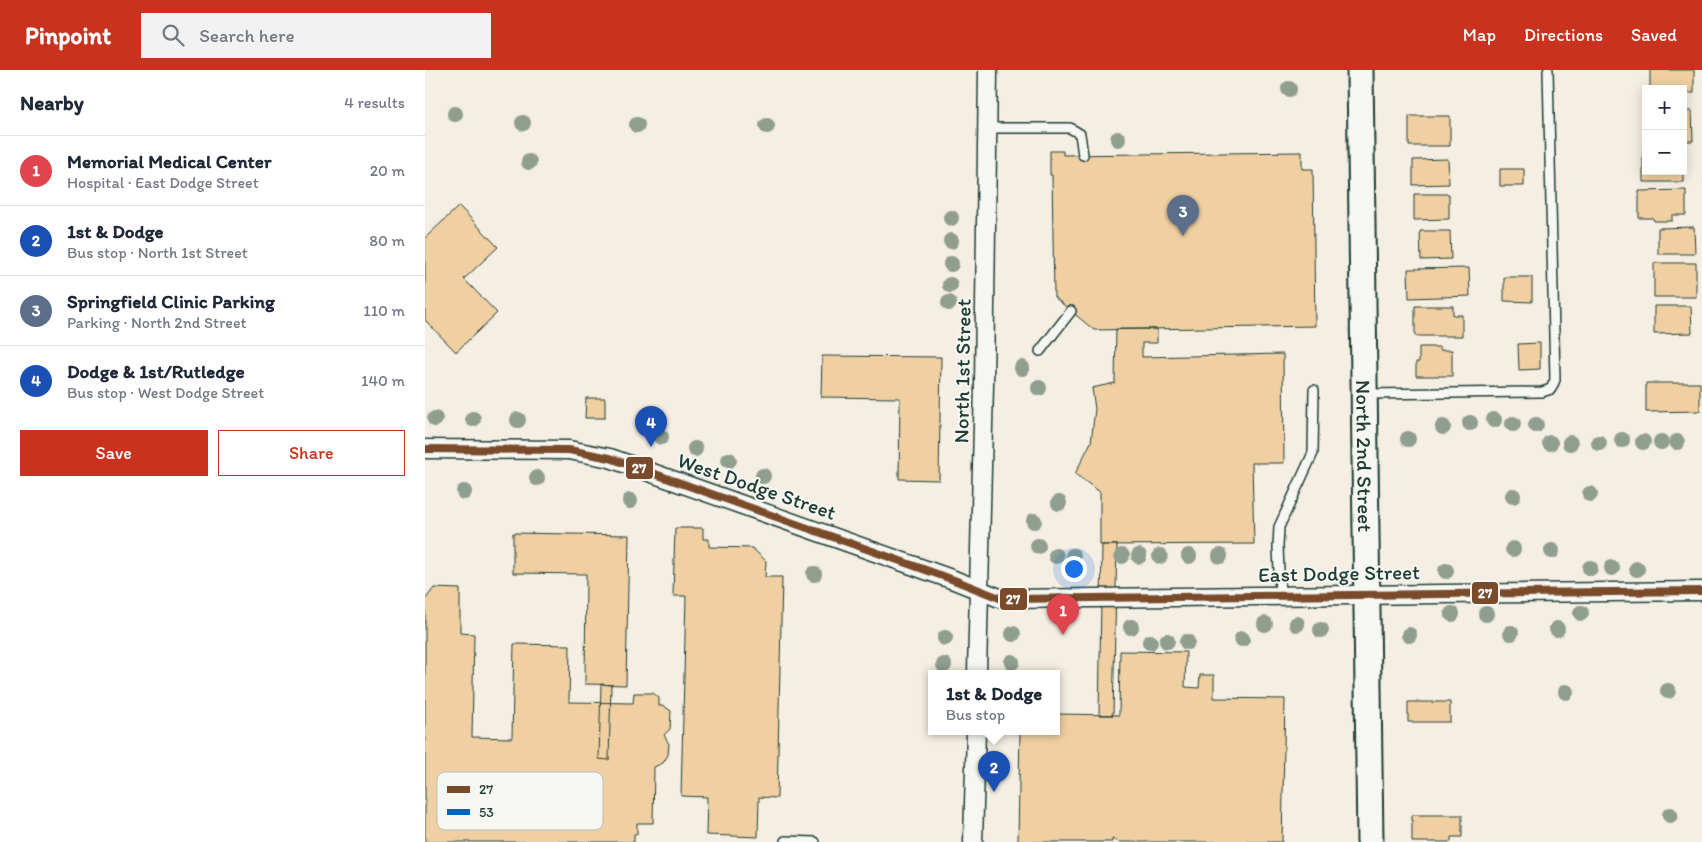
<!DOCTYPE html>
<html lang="en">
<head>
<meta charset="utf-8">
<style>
	:root { --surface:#fff; --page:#f2f2f3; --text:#1f2937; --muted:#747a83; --line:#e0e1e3; --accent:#c8321e }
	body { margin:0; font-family:Itim,sans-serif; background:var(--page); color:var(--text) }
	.controls { position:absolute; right:15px; top:15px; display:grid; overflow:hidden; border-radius:0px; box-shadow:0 2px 12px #0003 }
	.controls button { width:45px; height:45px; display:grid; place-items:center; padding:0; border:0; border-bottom:1px solid var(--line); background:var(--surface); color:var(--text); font:25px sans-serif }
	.you { position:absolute; left:648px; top:498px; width:18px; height:18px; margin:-12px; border:4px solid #fff; border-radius:50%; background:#1a73e8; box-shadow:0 0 0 8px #1a73e833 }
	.badge { display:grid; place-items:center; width:32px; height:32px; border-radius:50%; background:var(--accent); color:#fff; font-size:16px; font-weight:700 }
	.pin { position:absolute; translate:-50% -41px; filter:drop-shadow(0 1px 2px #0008) }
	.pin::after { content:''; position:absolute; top:26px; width:18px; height:15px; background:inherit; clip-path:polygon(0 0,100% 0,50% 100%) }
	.popup { position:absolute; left:503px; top:600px; width:132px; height:65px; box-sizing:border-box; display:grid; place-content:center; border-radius:0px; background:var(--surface); filter:drop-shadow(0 1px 4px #0005); font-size:16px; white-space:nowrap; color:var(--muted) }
	.popup b { font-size:19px; color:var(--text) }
	.popup::after { content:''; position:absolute; left:50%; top:100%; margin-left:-10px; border:10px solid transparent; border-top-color:var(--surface) }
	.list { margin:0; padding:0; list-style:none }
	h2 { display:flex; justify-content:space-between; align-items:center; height:65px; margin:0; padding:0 20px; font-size:21px }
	h2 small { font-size:16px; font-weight:400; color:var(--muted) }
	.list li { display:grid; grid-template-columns:32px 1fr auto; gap:15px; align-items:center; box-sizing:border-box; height:70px; padding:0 20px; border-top:1px solid var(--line) }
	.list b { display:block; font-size:19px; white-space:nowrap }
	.list p { margin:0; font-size:16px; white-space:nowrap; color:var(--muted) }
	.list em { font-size:16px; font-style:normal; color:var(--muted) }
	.actions { display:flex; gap:10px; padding:15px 20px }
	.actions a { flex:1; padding:11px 0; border:1px solid var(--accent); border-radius:0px; text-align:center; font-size:18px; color:var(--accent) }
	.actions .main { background:var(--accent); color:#fff }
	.icon { flex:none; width:28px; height:28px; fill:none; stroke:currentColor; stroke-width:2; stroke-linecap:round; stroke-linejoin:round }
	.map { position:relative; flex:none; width:1277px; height:772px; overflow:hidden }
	header { display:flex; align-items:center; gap:30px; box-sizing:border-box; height:70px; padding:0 25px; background:var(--accent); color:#fff }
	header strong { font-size:24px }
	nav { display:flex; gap:28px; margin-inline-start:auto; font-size:18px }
	.search { width:350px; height:45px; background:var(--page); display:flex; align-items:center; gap:12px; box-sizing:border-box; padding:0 18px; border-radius:0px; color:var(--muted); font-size:19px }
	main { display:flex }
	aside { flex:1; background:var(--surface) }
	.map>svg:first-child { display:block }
	.building { fill:#f0d0a2; stroke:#1f3d34 }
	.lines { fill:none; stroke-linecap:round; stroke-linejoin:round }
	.service-casing { stroke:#1f3d34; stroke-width:12 }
	.minor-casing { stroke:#1f3d34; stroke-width:21 }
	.secondary-casing { stroke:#1f3d34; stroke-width:29 }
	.service { stroke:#f6f6f2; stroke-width:9 }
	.minor { stroke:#f6f6f2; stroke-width:18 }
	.secondary { stroke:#f6f6f2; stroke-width:25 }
	.bus-1-casing { stroke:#f6f6f2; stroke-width:11 }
	.bus-1 { stroke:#7a4b2a; stroke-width:8 }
	.tree { fill:#8f9e8e }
	.labels { text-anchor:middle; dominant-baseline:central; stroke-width:4; stroke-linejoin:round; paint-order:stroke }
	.street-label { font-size:21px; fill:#1f3d34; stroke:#f6f6f2 }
	.key { fill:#f6f6f2; stroke:#b6beb9; stroke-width:1 }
	.key-label { font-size:14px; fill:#1f3d34 }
	.line-badge { stroke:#f6f6f2; stroke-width:2 }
	.badge-label { font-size:14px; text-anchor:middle; font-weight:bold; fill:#fff }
</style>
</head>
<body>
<header>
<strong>Pinpoint</strong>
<div class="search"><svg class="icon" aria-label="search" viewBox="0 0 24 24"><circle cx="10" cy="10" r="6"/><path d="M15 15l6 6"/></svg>Search here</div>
<nav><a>Map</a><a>Directions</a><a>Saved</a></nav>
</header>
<main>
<aside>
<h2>Nearby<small>4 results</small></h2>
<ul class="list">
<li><span class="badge" style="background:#e0444e">1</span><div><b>Memorial Medical Center</b><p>Hospital · East Dodge Street</p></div><em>20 m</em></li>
<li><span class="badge" style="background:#1a4fb4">2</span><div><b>1st &amp; Dodge</b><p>Bus stop · North 1st Street</p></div><em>80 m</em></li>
<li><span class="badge" style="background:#5c6f8a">3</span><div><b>Springfield Clinic Parking</b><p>Parking · North 2nd Street</p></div><em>110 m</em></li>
<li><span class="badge" style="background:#1a4fb4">4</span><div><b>Dodge &amp; 1st/Rutledge</b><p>Bus stop · West Dodge Street</p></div><em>140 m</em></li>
</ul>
<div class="actions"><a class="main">Save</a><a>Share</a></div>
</aside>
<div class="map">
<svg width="1277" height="772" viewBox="0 0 1277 772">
	<rect width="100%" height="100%" fill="#f5eee2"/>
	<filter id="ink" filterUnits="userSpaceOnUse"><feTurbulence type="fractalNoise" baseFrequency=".02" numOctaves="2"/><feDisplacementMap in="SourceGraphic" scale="10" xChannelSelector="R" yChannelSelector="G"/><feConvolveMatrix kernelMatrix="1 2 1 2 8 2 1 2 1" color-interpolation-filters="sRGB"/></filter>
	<g filter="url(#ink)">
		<path class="building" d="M 1225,0 L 1269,0 L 1269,23 L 1258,23 L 1258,19 L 1225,19 Z
			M 1258,41 L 1267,41 L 1268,71 L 1258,71 Z
			M 984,46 L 1025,46 L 1025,76 L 984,76 Z
			M 625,81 L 638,81 L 638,85 L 877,82 L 877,99 L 888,99 L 890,256 L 669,260 L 629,227 L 627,105 L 625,105 Z
			M 1218,81 L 1221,81 L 1221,101 L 1258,101 L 1258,81 L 1258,112 L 1218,112 Z
			M 1023,89 L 1024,114 L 988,115 L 988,90 Z
			M 1075,99 L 1099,99 L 1099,116 L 1075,116 Z
			M 1261,120 L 1261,145 L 1247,145 L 1247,151 L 1229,151 L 1228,148 L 1214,148 L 1214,121 Z
			M 989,124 L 1024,124 L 1024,149 L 989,150 Z
			M 34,136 L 73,177 L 39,209 L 72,243 L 31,282 L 0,250 L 0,168 Z
			M 1269,157 L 1270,184 L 1233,184 L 1233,158 Z
			M 995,161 L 1025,161 L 1026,189 L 996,190 Z
			M 1229,193 L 1271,193 L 1271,227 L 1229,227 Z
			M 1044,198 L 1045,226 L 984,228 L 983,199 Z
			M 1079,207 L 1107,207 L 1107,232 L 1079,231 Z
			M 990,236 L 1028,236 L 1028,245 L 1037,245 L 1037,266 L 990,266 Z
			M 1229,236 L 1266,236 L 1267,263 L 1229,264 Z
			M 691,259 L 732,259 L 732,273 L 717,273 L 717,287 L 858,284 L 859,393 L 827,393 L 829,474 L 675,475 L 675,422 L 650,404 L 666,372 L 670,339 L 667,318 L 690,313 Z
			M 1115,273 L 1115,299 L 1094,300 L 1093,274 Z
			M 994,277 L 1015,277 L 1015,280 L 1027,280 L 1027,306 L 991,306 L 991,292 L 994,292 Z
			M 397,286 L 516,287 L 514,410 L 474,409 L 475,328 L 396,327 Z
			M 1221,313 L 1275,313 L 1275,341 L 1221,342 Z
			M 161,328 L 180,328 L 180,348 L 160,348 Z
			M 250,458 L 278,458 L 278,469 L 284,469 L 284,477 L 327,478 L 341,491 L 340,507 L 357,507 L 352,728 L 334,727 L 333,767 L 281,765 L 282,727 L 256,726 L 261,526 L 248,526 Z
			M 88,463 L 204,465 L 201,615 L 160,614 L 161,504 L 88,503 Z
			M 677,475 L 692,475 L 688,645 L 674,645 Z
			M 9,518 L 35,519 L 35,563 L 49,564 L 47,667 L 87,668 L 89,574 L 145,575 L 144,632 L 208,633 L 209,623 L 228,623 L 234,628 L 234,636 L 239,636 L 246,641 L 245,659 L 239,665 L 244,674 L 243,685 L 238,693 L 229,697 L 228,753 L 212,753 L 212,764 L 209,764 L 209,772 L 0,772 L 0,530 Z
			M 695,581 L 761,582 L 760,617 L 774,618 L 775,605 L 789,605 L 789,628 L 860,629 L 857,772 L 694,772 L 687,769 L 687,772 L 593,772 L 595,661 L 632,661 L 632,644 L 694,645 Z
			M 176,614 L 186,615 L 184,690 L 174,689 Z
			M 983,632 L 1025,632 L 1025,652 L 983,652 Z
			M 987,745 L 1037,745 L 1037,767 L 1026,767 L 1026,772 L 987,772 Z"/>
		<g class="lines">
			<defs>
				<path id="service" d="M 563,58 L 645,58 L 655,64 L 658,85
					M 615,281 L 646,241
					M 940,324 L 1117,322 L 1126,319 L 1130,310 L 1123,0
					M 855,526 L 853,476 L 854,457 L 888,383 L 889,320
					M 360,771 L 390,772"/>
				<path id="minor" d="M 0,379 L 144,380 L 185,388 L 529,510 L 577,529 L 1277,521
					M 552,603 L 559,315 L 563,0
					M 548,772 L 551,661"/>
				<g id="secondary">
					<path id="s1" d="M 935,0 L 945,772"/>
				</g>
			</defs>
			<use href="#service" class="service-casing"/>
			<use href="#minor" class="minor-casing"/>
			<use href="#secondary" class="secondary-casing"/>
			<use href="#service" class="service"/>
			<use href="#minor" class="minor"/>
			<use href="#secondary" class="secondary"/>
			<defs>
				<path id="bus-1" d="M 0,379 L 144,380 L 185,388 L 529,510 L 577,529 L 1277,521"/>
			</defs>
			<use href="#bus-1" class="bus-1-casing"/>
			<use href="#bus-1" class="bus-1"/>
		</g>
		<g class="tree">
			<circle cx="864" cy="19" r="8"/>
			<circle cx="30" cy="44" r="8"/>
			<circle cx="98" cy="53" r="8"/>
			<circle cx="212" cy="55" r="8"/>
			<circle cx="342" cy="56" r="8"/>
			<circle cx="693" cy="69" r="8"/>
			<circle cx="104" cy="92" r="8"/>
			<circle cx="526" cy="148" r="8"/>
			<circle cx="526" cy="171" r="8"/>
			<circle cx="526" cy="194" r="8"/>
			<circle cx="525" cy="215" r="8"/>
			<circle cx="524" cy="233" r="8"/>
			<circle cx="597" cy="298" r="8"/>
			<circle cx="614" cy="318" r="8"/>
			<circle cx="10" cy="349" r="8"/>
			<circle cx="48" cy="349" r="8"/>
			<circle cx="93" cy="350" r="8"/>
			<circle cx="1069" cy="350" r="8"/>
			<circle cx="1045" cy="353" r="8"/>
			<circle cx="1088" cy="354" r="8"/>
			<circle cx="1111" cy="355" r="8"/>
			<circle cx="1018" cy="357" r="8"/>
			<circle cx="236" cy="367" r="8"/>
			<circle cx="983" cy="369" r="8"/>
			<circle cx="1197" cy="370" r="8"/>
			<circle cx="1218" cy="372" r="8"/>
			<circle cx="1236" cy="372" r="8"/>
			<circle cx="1252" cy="372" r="8"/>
			<circle cx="1125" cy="373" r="8"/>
			<circle cx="1145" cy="373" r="8"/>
			<circle cx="1174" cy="373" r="8"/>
			<circle cx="270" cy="379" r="8"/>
			<circle cx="304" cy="390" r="8"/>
			<circle cx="338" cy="406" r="8"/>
			<circle cx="112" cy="408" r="8"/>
			<circle cx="39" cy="422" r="8"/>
			<circle cx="1165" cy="424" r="8"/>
			<circle cx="1088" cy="426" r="8"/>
			<circle cx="205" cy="431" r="8"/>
			<circle cx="634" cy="433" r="8"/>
			<circle cx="609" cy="451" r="8"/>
			<circle cx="613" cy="476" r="8"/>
			<circle cx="1088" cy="479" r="8"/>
			<circle cx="1127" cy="481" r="8"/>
			<circle cx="631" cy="486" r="8"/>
			<circle cx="648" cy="486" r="8"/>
			<circle cx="697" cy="486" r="8"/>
			<circle cx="714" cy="486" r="8"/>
			<circle cx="735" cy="486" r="8"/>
			<circle cx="764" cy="486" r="8"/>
			<circle cx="795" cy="486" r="8"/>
			<circle cx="1165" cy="498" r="8"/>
			<circle cx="1187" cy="498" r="8"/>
			<circle cx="1212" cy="499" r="8"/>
			<circle cx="1021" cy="501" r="8"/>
			<circle cx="389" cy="504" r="8"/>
			<circle cx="1156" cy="543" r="8"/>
			<circle cx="1027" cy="544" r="8"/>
			<circle cx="1061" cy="544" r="8"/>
			<circle cx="840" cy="554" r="8"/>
			<circle cx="872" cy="554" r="8"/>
			<circle cx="706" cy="557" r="8"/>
			<circle cx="1132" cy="559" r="8"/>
			<circle cx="896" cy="560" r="8"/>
			<circle cx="1086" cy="563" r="8"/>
			<circle cx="588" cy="564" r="8"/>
			<circle cx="984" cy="565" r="8"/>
			<circle cx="520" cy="568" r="8"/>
			<circle cx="817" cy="569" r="8"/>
			<circle cx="742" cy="571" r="8"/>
			<circle cx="725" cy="572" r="8"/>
			<circle cx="762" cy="572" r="8"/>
			<circle cx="587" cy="592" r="8"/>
			<circle cx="519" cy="595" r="8"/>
			<circle cx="1243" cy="621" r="8"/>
			<circle cx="1141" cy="622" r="8"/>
			<circle cx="1245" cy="745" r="8"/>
		</g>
	</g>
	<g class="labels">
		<g class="street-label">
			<text transform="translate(537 301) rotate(-89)">North 1st Street</text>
			<text stroke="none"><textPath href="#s1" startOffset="386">North 2nd Street</textPath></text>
			<text transform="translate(332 416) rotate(19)">West Dodge Street</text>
			<text transform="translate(914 503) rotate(-1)">East Dodge Street</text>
		</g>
	</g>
	<rect x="12" y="702" width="166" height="58" rx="8" class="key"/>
	<rect x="22" y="716" width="23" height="7" fill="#7a4b2a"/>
	<rect x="22" y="739" width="23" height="6" fill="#0065bd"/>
	<g class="key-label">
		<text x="54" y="724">27</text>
		<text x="54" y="747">53</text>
	</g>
	<g class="line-badge">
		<rect x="200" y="386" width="29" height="24" rx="5" fill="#7a4b2a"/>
		<rect x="1046" y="511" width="28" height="24" rx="5" fill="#7a4b2a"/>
		<rect x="574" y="517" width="29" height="24" rx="5" fill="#7a4b2a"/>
	</g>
	<g class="badge-label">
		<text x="214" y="403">27</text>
		<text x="1060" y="528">27</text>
		<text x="588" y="534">27</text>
	</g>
</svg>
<div class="controls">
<button>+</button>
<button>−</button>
</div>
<div class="you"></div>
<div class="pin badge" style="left:638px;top:565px;background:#e0444e">1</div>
<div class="pin badge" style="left:569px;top:722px;background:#1a4fb4">2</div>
<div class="popup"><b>1st &amp; Dodge</b>Bus stop</div>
<div class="pin badge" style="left:758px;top:166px;background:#5c6f8a">3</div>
<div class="pin badge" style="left:226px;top:377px;background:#1a4fb4">4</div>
</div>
</main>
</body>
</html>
